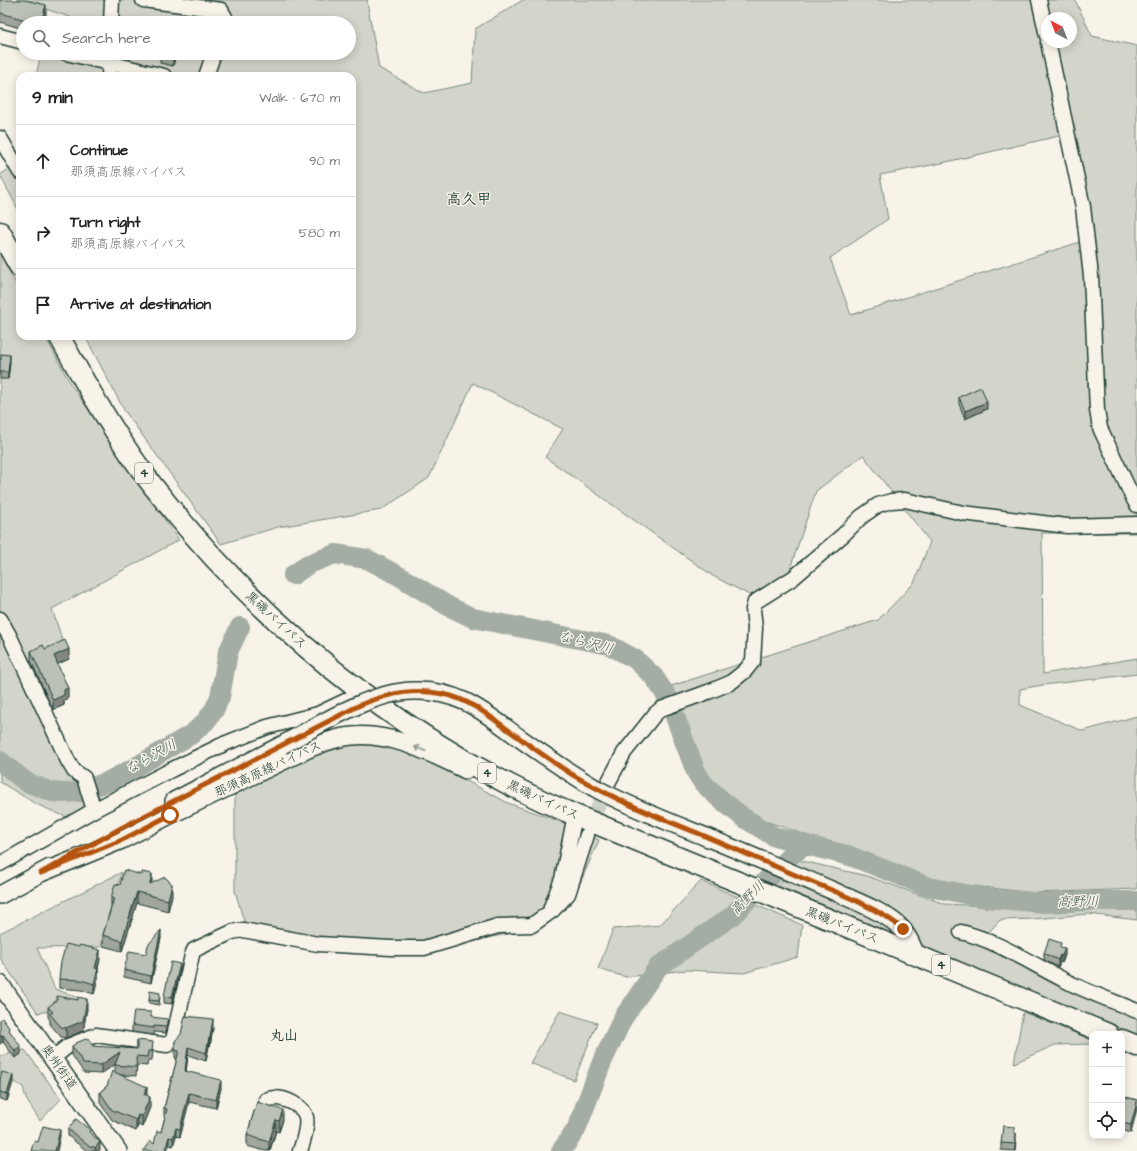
<!DOCTYPE html>
<html lang="en">
<head>
<meta charset="utf-8">
<style>
	:root { --surface:#fff; --page:#f6f6f6; --text:#222; --muted:#767676; --line:#e0e0e0 }
	body { margin:0; font-family:"Architects Daughter","Klee One",sans-serif; background:var(--page); color:var(--text) }
	.controls { position:absolute; right:12px; bottom:12px; display:grid; overflow:hidden; border-radius:8px; box-shadow:0 2px 10px #0003 }
	.controls button { width:36px; height:36px; display:grid; place-items:center; padding:0; border:0; border-bottom:1px solid var(--line); background:var(--surface); color:var(--text); font:20px sans-serif }
	.compass { position:absolute; left:1041px; top:12px; width:36px; height:36px; border-radius:50%; background:var(--surface); box-shadow:0 2px 10px #0003; rotate:318deg }
	.stop { position:absolute; width:12px; height:12px; margin:-9px; border:3px solid #b45309; border-radius:50%; background:#fff }
	.stop.end { background:#b45309; border-color:#fff; box-shadow:0 1px 4px #0008 }
	.list { margin:0; padding:0; list-style:none }
	h2 { display:flex; justify-content:space-between; align-items:center; height:52px; margin:0; padding:0 16px; font-size:17px }
	h2 small { font-size:13px; font-weight:400; color:var(--muted) }
	.list li { display:grid; grid-template-columns:26px 1fr auto; gap:12px; align-items:center; box-sizing:border-box; height:72px; padding:0 16px; border-top:1px solid var(--line) }
	.list b { display:block; font-size:15px; white-space:nowrap }
	.list p { margin:0; font-size:13px; white-space:nowrap; color:var(--muted) }
	.list em { font-size:13px; font-style:normal; color:var(--muted) }
	.icon { flex:none; width:22px; height:22px; fill:none; stroke:currentColor; stroke-width:2; stroke-linecap:round; stroke-linejoin:round }
	.map { position:relative; flex:none; width:1137px; height:1151px; overflow:hidden }
	.search { position:absolute; background:var(--surface); box-shadow:0 2px 10px #0003; left:16px; top:16px; width:340px; height:44px; display:flex; align-items:center; gap:10px; box-sizing:border-box; padding:0 14px; border-radius:22px; color:var(--muted); font-size:15px }
	.panel { position:absolute; background:var(--surface); box-shadow:0 2px 10px #0003; left:16px; top:72px; width:340px; height:268px; border-radius:12px }
	.map>svg:first-child { display:block }
	.green { fill:#d3d5ca; stroke:#79897f; fill-rule:evenodd }
	.lines { fill:none; stroke-linecap:round; stroke-linejoin:round }
	.river { stroke:#a4ada3; stroke-width:20 }
	.minor-tunnel { stroke:#cccfc4; stroke-width:14; stroke-dasharray:14 7; stroke-linecap:butt }
	.minor-casing { stroke:#1f3d34; stroke-width:17 }
	.major-casing { stroke:#1f3d34; stroke-width:20 }
	.highway-casing { stroke:#1f3d34; stroke-width:23 }
	.minor { stroke:#f7f3e8; stroke-width:14 }
	.major { stroke:#f7f3e8; stroke-width:17 }
	.highway { stroke:#f7f3e8; stroke-width:20 }
	.major-bridge-casing { stroke:#1f3d34; stroke-width:20; stroke-linecap:butt }
	.major-bridge { stroke:#f7f3e8; stroke-width:17 }
	.wall { fill:#a1a69d; stroke:#1f3d34 }
	.shaded-wall { fill:#83877f; stroke:#1f3d34 }
	.building { fill:#bbc1b6; stroke:#1f3d34 }
	.oneway { stroke:#8b988e }
	.route { stroke:#b45309; stroke-width:5 }
	.labels { text-anchor:middle; dominant-baseline:central; stroke-width:3; stroke-linejoin:round; paint-order:stroke }
	.shield { fill:#f7f3e8; stroke:#60746a; stroke-width:1 }
	.shield-label { font-size:12px; font-weight:bold; fill:#1f3d34 }
	.street-label { font-size:13px; fill:#1f3d34; stroke:#f7f3e8 }
	.water-label { font-size:14px; font-style:italic; fill:#405950; stroke:#f7f3e8 }
	.neighbourhood-label { font-size:14px; font-weight:bold; fill:#1f3d34; stroke:#f7f3e8 }
	.quarter-label { font-size:15px; font-weight:bold; fill:#1f3d34; stroke:#f7f3e8 }
</style>
</head>
<body>
<div class="map">
<svg width="1137" height="1151" viewBox="0 0 1137 1151">
	<rect width="100%" height="100%" fill="#f7f3e8"/>
	<filter id="ink" filterUnits="userSpaceOnUse"><feTurbulence type="fractalNoise" baseFrequency=".025" numOctaves="2"/><feDisplacementMap in="SourceGraphic" scale="8" xChannelSelector="R" yChannelSelector="G"/><feConvolveMatrix kernelMatrix="1 2 1 2 8 2 1 2 1" color-interpolation-filters="sRGB"/></filter>
	<g filter="url(#ink)">
		<path class="green" d="M 17,0 L 368,0 L 367,2 L 379,68 L 424,93 L 472,83 L 475,29 L 523,0 L 1075,0 L 1092,36 L 1137,46 L 1137,533 L 1042,533 L 1043,674 L 1137,658 L 1137,674 L 1043,685 L 1020,689 L 1020,705 L 1083,731 L 1137,716 L 1137,889 L 1034,893 L 939,882 L 860,852 L 803,834 L 754,817 L 711,779 L 692,746 L 671,686 L 878,620 L 914,583 L 930,542 L 863,455 L 816,491 L 787,578 L 755,598 L 713,576 L 545,457 L 563,429 L 473,383 L 429,478 L 381,510 L 278,527 L 221,544 L 124,410 L 85,336 L 352,336 L 352,76 L 36,76 L 41,53 L 49,53 L 61,56 L 62,53 L 349,53 L 349,23 L 69,23 L 70,17 ZM 1047,18 L 1071,18 L 1071,42 L 1047,42 ZM 1063,135 L 1083,241 L 851,315 L 830,258 L 888,219 L 880,175 L 942,163 Z
			M 20,162 L 20,213 L 0,175 Z
			M 0,254 L 20,291 L 20,336 L 45,336 L 70,383 L 179,540 L 52,609 L 64,645 L 28,661 L 77,764 L 92,778 L 101,801 L 66,817 L 36,804 L 0,782 Z
			M 372,742 L 422,757 L 508,803 L 567,824 L 599,840 L 574,897 L 540,928 L 492,937 L 422,955 L 252,937 L 243,918 L 235,891 L 235,795 L 296,761 L 330,748 Z
			M 798,860 L 867,876 L 945,904 L 1026,908 L 1082,905 L 1137,910 L 1137,920 L 1088,914 L 1034,919 L 1000,920 L 979,943 L 1003,957 L 1081,982 L 1137,1006 L 1137,1035 L 778,886 Z
			M 122,872 L 101,947 L 37,948 L 55,989 L 79,998 L 74,1007 L 38,1013 L 0,958 L 0,933 Z
			M 701,881 L 802,925 L 798,957 L 744,973 L 686,970 L 626,977 L 598,969 L 613,929 L 660,925 Z
			M 560,1011 L 597,1023 L 574,1080 L 530,1063 Z
			M 1023,1012 L 1092,1040 L 1092,1044 L 1055,1045 L 1014,1063 Z
			M 25,1050 L 61,1099 L 40,1121 L 26,1099 L 23,1087 L 2,1075 L 0,1086 L 0,1056 Z"/>
		<g class="lines">
			<path class="river" d="M 293,575 L 309,564 L 335,554 L 367,559 L 399,576 L 448,606 L 473,618 L 609,645 L 635,659 L 654,677 L 668,698 L 696,772 L 703,783 L 719,798 L 744,818 L 775,837 L 850,856 L 929,887 L 986,898 L 1044,903 L 1093,901 L 1137,901
				M 0,761 L 26,782 L 52,792 L 64,793 L 79,792 L 107,782 L 134,768 L 192,734 L 206,721 L 214,710 L 220,697 L 228,652 L 240,627
				M 561,1151 L 576,1130 L 602,1062 L 623,1018 L 658,967 L 732,916 L 791,855 L 806,845"/>
			<path class="minor-tunnel" d="M 588,831 L 608,783"/>
			<defs>
				<path id="minor" d="M 143,0 L 221,10 L 225,17 L 223,23
					M 1039,0 L 1047,36
					M 111,23 L 112,0
					M 0,36 L 23,42
					M 1048,42 L 1083,207 L 1091,276 L 1097,410 L 1100,428 L 1133,498 L 1137,505
					M 66,53 L 164,76
					M 109,76 L 110,53
					M 206,76 L 214,53
					M 0,138 L 20,172
					M 0,619 L 10,637 L 68,761 L 74,771 L 84,778 L 94,810
					M 608,783 L 624,753 L 655,714 L 661,709 L 708,692 L 730,683 L 745,671 L 753,661 L 755,628 L 753,609 L 755,602 L 793,578 L 843,535 L 861,517 L 878,505 L 891,501 L 905,500 L 963,513 L 1067,526 L 1137,524
					M 0,864 L 94,810 L 171,770 L 224,744 L 267,727 L 318,714 L 362,693
					M 551,907 L 562,879 L 575,815
					M 961,932 C 998,941 1030,963 1064,980 C 1087,992 1113,1001 1137,1011
					M 53,1058 L 68,1046 L 96,1035 L 167,1045 L 173,1040 L 192,955 L 194,950 L 232,932 L 243,930 L 318,944 L 391,948 L 424,948 L 498,926 L 532,925 L 553,910 L 568,894 L 587,835
					M 266,1100 C 269,1099 272,1098 275,1098 C 285,1098 304,1106 306,1117 C 308,1125 303,1143 300,1151"/>
				<path id="major" d="M 174,801 L 282,745
					M 706,837 C 750,855 794,874 838,893 C 857,902 880,910 897,924 C 907,933 911,943 916,955
					M 41,873 L 122,840 L 170,815 L 308,749 C 322,743 337,737 352,736 C 392,732 431,753 466,770
					M 0,895 L 50,868
					M 0,984 L 118,1151"/>
				<path id="highway" d="M 0,232 L 20,267
					M 59,336 C 87,387 117,439 153,486 C 251,611 368,712 510,785 C 531,796 553,806 575,815 L 1108,1034
					M 1122,1040 L 1137,1046"/>
			</defs>
			<use href="#minor" class="minor-casing"/>
			<use href="#major" class="major-casing"/>
			<use href="#highway" class="highway-casing"/>
			<use href="#minor" class="minor"/>
			<use href="#major" class="major"/>
			<use href="#highway" class="highway"/>
			<defs>
				<path id="major-bridge" d="M 282,745 C 320,725 369,692 413,691 C 460,689 486,714 521,739 C 545,756 569,773 595,788 C 630,807 669,822 706,837"/>
			</defs>
			<use href="#major-bridge" class="major-bridge-casing"/>
			<use href="#major-bridge" class="major-bridge"/>
		</g>
		<path class="wall" d="M 0,0 L 46,15 L 44,23 L 23,23 L 23,29 L 0,22 Z
			M 176,53 L 173,66 L 160,63 L 160,56 Z
			M 0,359 L 10,362 L 8,379 L 0,379 Z
			M 959,397 L 987,409 L 965,419 L 959,404 Z
			M 45,649 L 69,659 L 57,664 L 68,698 L 64,700 L 64,705 L 53,710 L 31,661 L 31,651 Z
			M 152,883 L 172,895 L 168,911 L 137,903 L 122,951 L 103,946 L 103,935 L 111,907 L 111,898 L 120,885 Z
			M 161,938 L 151,983 L 124,977 L 124,970 L 146,954 Z
			M 1061,947 L 1065,955 L 1062,963 L 1060,962 L 1058,967 L 1044,960 L 1044,953 Z
			M 100,959 L 98,969 L 98,978 L 94,994 L 81,990 L 59,988 L 59,979 Z
			M 180,971 L 172,1004 L 164,1003 L 164,996 Z
			M 160,996 L 159,1005 L 149,1003 L 149,1000 Z
			M 48,1007 L 87,1009 L 83,1031 L 66,1038 L 61,1037 L 50,1024 L 50,1020 L 48,1017 Z
			M 151,1017 L 168,1025 L 166,1033 L 154,1032 L 154,1035 L 132,1032 L 132,1025 Z
			M 0,1020 L 10,1032 L 21,1054 L 15,1058 L 3,1042 Z
			M 213,1028 L 210,1046 L 209,1046 L 206,1061 L 188,1055 L 186,1071 L 221,1088 L 216,1108 L 189,1102 L 180,1137 L 176,1136 L 173,1146 L 169,1145 L 154,1144 L 161,1132 L 165,1117 L 164,1117 L 164,1108 L 177,1059 L 175,1058 L 175,1041 Z
			M 137,1040 L 153,1052 L 152,1060 L 148,1060 L 147,1066 L 137,1065 L 136,1076 L 121,1075 L 147,1095 L 150,1107 L 142,1127 L 138,1125 L 136,1131 L 112,1120 L 100,1103 L 100,1092 L 107,1086 L 115,1072 L 115,1064 L 101,1074 L 84,1073 L 72,1055 L 72,1046 L 137,1049 Z
			M 0,1080 L 13,1082 L 7,1101 L 0,1099 Z
			M 1122,1096 L 1137,1100 L 1131,1133 L 1122,1130 Z
			M 257,1102 L 283,1120 L 279,1132 L 276,1131 L 270,1151 L 265,1151 L 247,1146 L 247,1135 Z
			M 68,1129 L 90,1134 L 100,1149 L 99,1151 L 87,1151 L 68,1136 Z
			M 1014,1133 L 1016,1140 L 1015,1151 L 1001,1150 L 1001,1143 Z"/>
		<path class="shaded-wall" d="M 46,5 L 46,15 L 44,23 L 41,23 Z
			M 175,53 L 176,53 L 176,54 L 173,66 L 173,59 Z
			M 10,355 L 10,362 L 8,379 L 8,372 Z
			M 987,402 L 987,409 L 965,419 L 965,411 Z
			M 69,649 L 69,659 L 54,666 L 54,656 Z
			M 68,688 L 68,698 L 64,700 L 64,705 L 53,710 L 53,700 L 64,690 Z
			M 152,874 L 152,885 L 150,884 Z
			M 172,884 L 172,895 L 168,911 L 168,900 Z
			M 137,892 L 137,903 L 122,951 L 122,941 Z
			M 161,930 L 161,938 L 151,983 L 151,976 Z
			M 1065,948 L 1065,955 L 1062,963 L 1062,956 Z
			M 100,950 L 100,959 L 95,978 L 95,968 Z
			M 1060,955 L 1060,962 L 1058,967 L 1058,960 Z
			M 180,964 L 180,971 L 172,1004 L 172,997 Z
			M 98,969 L 98,978 L 94,994 L 94,984 Z
			M 87,999 L 87,1009 L 83,1031 L 66,1038 L 66,1028 Z
			M 168,1019 L 168,1025 L 166,1033 L 166,1027 Z
			M 213,1019 L 213,1028 L 210,1046 L 210,1038 Z
			M 3,1035 L 3,1042 L 0,1044 L 0,1037 Z
			M 209,1038 L 209,1046 L 206,1061 L 206,1053 Z
			M 21,1047 L 21,1054 L 15,1058 L 15,1051 Z
			M 188,1047 L 188,1055 L 185,1080 L 185,1071 Z
			M 120,1052 L 120,1061 L 101,1074 L 101,1065 Z
			M 13,1075 L 13,1082 L 7,1101 L 7,1094 Z
			M 221,1080 L 221,1088 L 216,1108 L 216,1100 Z
			M 147,1087 L 147,1097 L 144,1094 Z
			M 189,1093 L 189,1102 L 180,1137 L 180,1129 Z
			M 150,1097 L 150,1107 L 142,1127 L 142,1116 Z
			M 1137,1102 L 1137,1109 L 1131,1133 L 1131,1125 Z
			M 283,1110 L 283,1120 L 279,1132 L 279,1121 Z
			M 138,1115 L 138,1125 L 136,1131 L 136,1120 Z
			M 276,1120 L 276,1131 L 269,1151 L 269,1142 Z
			M 176,1128 L 176,1136 L 173,1146 L 173,1138 Z
			M 60,1130 L 60,1137 L 57,1151 L 55,1151 Z
			M 1016,1133 L 1016,1140 L 1015,1151 L 1015,1144 Z
			M 169,1137 L 169,1145 L 167,1151 L 165,1151 Z
			M 100,1142 L 100,1149 L 99,1151 L 95,1151 L 95,1148 Z"/>
		<path class="building" d="M 0,0 L 25,0 L 46,5 L 41,23 L 37,23 L 0,13 Z
			M 160,53 L 175,53 L 173,59 L 160,56 Z
			M 1,354 L 10,355 L 8,372 L 0,372 L 0,359 L 1,360 Z
			M 981,387 L 987,402 L 965,411 L 959,397 Z
			M 65,640 L 69,649 L 54,656 L 68,688 L 64,690 L 64,695 L 53,700 L 31,651 L 43,645 L 45,649 Z
			M 124,870 L 142,875 L 142,872 L 152,874 L 150,884 L 165,877 L 172,884 L 168,900 L 137,892 L 122,941 L 103,935 L 114,898 L 111,898 L 115,884 L 120,885 Z
			M 161,930 L 151,976 L 124,970 L 129,951 L 146,954 L 148,945 Z
			M 1049,939 L 1061,943 L 1060,947 L 1065,948 L 1062,956 L 1060,955 L 1058,960 L 1044,953 Z
			M 66,944 L 79,947 L 80,945 L 100,950 L 95,968 L 98,969 L 94,984 L 81,980 L 59,979 L 61,962 Z
			M 171,962 L 180,964 L 172,997 L 164,996 Z
			M 150,991 L 160,993 L 159,1001 L 149,1000 Z
			M 57,996 L 78,1000 L 78,997 L 87,999 L 83,1021 L 66,1028 L 61,1027 L 50,1014 L 53,1012 L 48,1007 L 57,1000 Z
			M 134,1011 L 151,1012 L 151,1017 L 168,1019 L 166,1027 L 154,1026 L 154,1028 L 132,1025 Z
			M 185,1016 L 213,1019 L 210,1038 L 209,1038 L 206,1053 L 188,1047 L 185,1071 L 221,1080 L 216,1100 L 189,1093 L 180,1129 L 176,1128 L 173,1138 L 169,1137 L 165,1151 L 143,1151 L 150,1141 L 154,1144 L 157,1131 L 161,1132 L 167,1109 L 164,1108 L 179,1051 L 175,1050 L 175,1041 L 181,1034 Z
			M 2,1018 L 10,1029 L 9,1030 L 21,1047 L 15,1051 L 3,1035 L 0,1037 L 0,1020 Z
			M 88,1038 L 93,1046 L 137,1049 L 137,1040 L 153,1042 L 152,1051 L 148,1051 L 147,1057 L 137,1056 L 136,1067 L 115,1065 L 120,1052 L 101,1065 L 84,1064 L 72,1046 L 76,1043 Z
			M 112,1071 L 147,1087 L 144,1094 L 150,1097 L 142,1116 L 138,1115 L 136,1120 L 112,1110 L 100,1092 L 107,1086 Z
			M 2,1072 L 13,1075 L 7,1094 L 0,1092 L 0,1080 Z
			M 1122,1096 L 1137,1100 L 1137,1102 L 1131,1125 L 1122,1123 Z
			M 257,1102 L 283,1110 L 279,1121 L 276,1120 L 269,1142 L 247,1135 Z
			M 76,1119 L 90,1130 L 89,1132 L 100,1142 L 95,1148 L 93,1146 L 91,1148 L 68,1129 Z
			M 43,1126 L 60,1130 L 55,1151 L 31,1151 L 34,1141 L 38,1142 Z
			M 1003,1126 L 1014,1127 L 1014,1133 L 1016,1133 L 1015,1144 L 1001,1143 Z"/>
		<defs><path id="oneway-shaft" d="M-6 0H5M1.5-3L5.5 0L1.5 3" fill="none" stroke-width="1.6" stroke-linecap="round" stroke-linejoin="round"/></defs>
		<use class="oneway" href="#oneway-shaft" transform="translate(420 749) rotate(-157)"/>
	</g>
	<g class="lines" filter="url(#ink)">
		<path class="route" d="M 170,815 L 122,840 L 41,873 L 123,827 L 360,705 C 391,692 417,687 451,696 C 474,703 492,718 511,732 C 531,746 552,762 573,775 C 613,799 657,817 700,834 C 733,848 767,863 800,877 C 831,890 878,907 903,929"/>
	</g>
	<g class="labels">
		<g class="shield">
			<rect x="135" y="463" width="18" height="20" rx="3"/>
			<rect x="478" y="763" width="18" height="20" rx="3"/>
			<rect x="932" y="955" width="18" height="20" rx="3"/>
		</g>
		<g class="shield-label">
			<text x="144" y="473">4</text>
			<text x="487" y="773">4</text>
			<text x="941" y="965">4</text>
		</g>
		<g class="street-label">
			<text transform="translate(276 620) rotate(43)">黒磯バイパス</text>
			<text transform="translate(268 769) rotate(-25)">那須高原線バイパス</text>
			<text transform="translate(543 800) rotate(25)">黒磯バイパス</text>
			<text transform="translate(842 925) rotate(22)">黒磯バイパス</text>
			<text transform="translate(59 1067) rotate(55)">奥州街道</text>
		</g>
		<g class="water-label">
			<text transform="translate(586 643) rotate(14)">なら沢川</text>
			<text transform="translate(151 757) rotate(-29)">なら沢川</text>
			<text transform="translate(748 898) rotate(-45)">高野川</text>
			<text transform="translate(1078 902) rotate(-1)">高野川</text>
		</g>
		<g class="neighbourhood-label">
			<text x="284" y="1036">丸山</text>
		</g>
		<g class="quarter-label">
			<text x="469" y="199">高久甲</text>
		</g>
	</g>
</svg>
<div class="controls">
<button>+</button>
<button>−</button>
<button><svg class="icon" aria-label="locate" viewBox="0 0 24 24"><circle cx="12" cy="12" r="6"/><path d="M12 2v4M12 18v4M2 12h4M18 12h4"/></svg></button>
</div>
<svg class="compass" viewBox="-18 -18 36 36"><path d="M0-13l5 13h-10z" fill="#e53935"/><path d="M0 13l5-13h-10z" fill="#767676"/></svg>
<div class="stop" style="left:170px;top:815px"></div>
<div class="stop end" style="left:903px;top:929px"></div>
<div class="search"><svg class="icon" aria-label="search" viewBox="0 0 24 24"><circle cx="10" cy="10" r="6"/><path d="M15 15l6 6"/></svg>Search here</div>
<section class="panel">
<h2>9 min<small>Walk · 670 m</small></h2>
<ul class="list">
<li><svg class="icon" aria-label="ahead" viewBox="0 0 24 24"><path d="M12 20V5M6 11l6-6 6 6"/></svg><div><b>Continue</b><p>那須高原線バイパス</p></div><em>90 m</em></li>
<li><svg class="icon" aria-label="right" viewBox="0 0 24 24"><path d="M7 20v-9h11M14 6l5 5-5 5"/></svg><div><b>Turn right</b><p>那須高原線バイパス</p></div><em>580 m</em></li>
<li><svg class="icon" aria-label="arrive" viewBox="0 0 24 24"><path d="M6 21V4h12l-3 4 3 4H6"/></svg><div><b>Arrive at destination</b></div></li>
</ul>
</section>
</div>
</body>
</html>
